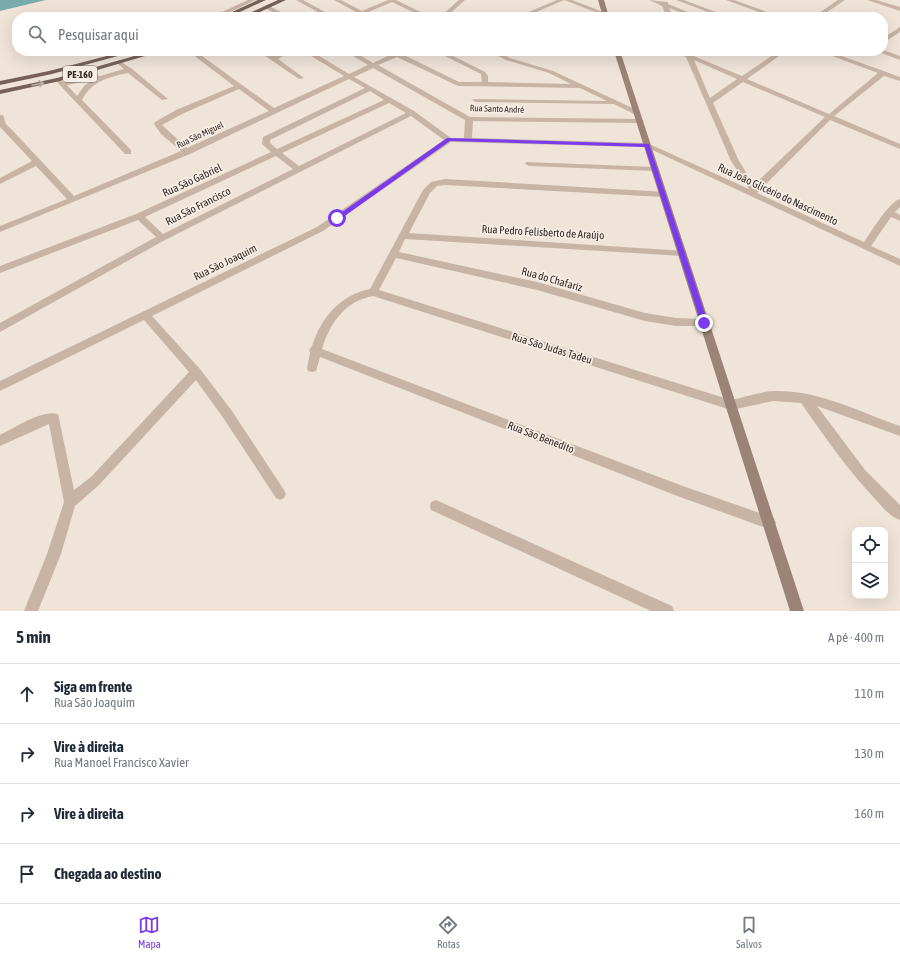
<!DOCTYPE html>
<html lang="pt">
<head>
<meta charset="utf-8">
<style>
	:root { --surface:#fff; --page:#f2f2f3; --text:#1f2937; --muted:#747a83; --line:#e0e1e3; --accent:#7c3aed }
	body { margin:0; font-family:"Asap Condensed",sans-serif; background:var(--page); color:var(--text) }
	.controls { position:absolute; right:12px; bottom:12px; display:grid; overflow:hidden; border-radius:8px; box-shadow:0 4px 16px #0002 }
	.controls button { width:36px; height:36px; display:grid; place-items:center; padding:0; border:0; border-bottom:1px solid var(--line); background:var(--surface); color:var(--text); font:20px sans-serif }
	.stop { position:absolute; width:12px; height:12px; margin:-9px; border:3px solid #7c3aed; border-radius:50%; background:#fff }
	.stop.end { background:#7c3aed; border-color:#fff; box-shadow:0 1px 4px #0008 }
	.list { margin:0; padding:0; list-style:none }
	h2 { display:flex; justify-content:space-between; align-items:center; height:52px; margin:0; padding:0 16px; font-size:17px }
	h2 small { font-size:13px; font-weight:400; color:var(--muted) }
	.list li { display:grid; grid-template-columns:26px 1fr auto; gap:12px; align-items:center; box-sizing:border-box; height:60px; padding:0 16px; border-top:1px solid var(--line) }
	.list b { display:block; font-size:15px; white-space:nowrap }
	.list p { margin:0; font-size:13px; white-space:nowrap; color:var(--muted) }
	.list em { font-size:13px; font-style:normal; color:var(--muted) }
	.icon { flex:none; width:22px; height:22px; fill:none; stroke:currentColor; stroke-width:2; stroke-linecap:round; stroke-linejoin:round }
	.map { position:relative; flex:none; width:900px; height:611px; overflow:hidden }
	.search { position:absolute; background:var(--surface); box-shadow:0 4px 16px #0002; left:12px; right:12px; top:12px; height:44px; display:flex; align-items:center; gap:10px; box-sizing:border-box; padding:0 14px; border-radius:16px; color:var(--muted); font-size:15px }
	.sheet { height:292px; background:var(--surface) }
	nav { display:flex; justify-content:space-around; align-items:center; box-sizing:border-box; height:56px; border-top:1px solid var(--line); background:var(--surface); font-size:11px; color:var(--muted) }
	nav a { display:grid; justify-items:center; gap:2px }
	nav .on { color:var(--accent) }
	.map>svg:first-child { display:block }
	.water { fill:#79abac }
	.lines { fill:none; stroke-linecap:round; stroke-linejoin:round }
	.street { fill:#c7b4a5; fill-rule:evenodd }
	.secondary { fill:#9b8377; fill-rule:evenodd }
	.primary { fill:#756158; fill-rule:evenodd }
	.oneway { stroke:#bdafa6 }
	.route { fill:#7c3aed }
	.labels { text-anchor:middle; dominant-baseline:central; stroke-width:3.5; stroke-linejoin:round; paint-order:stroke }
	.far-street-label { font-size:9px; fill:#332a26; stroke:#f8eee5 }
	.shield { fill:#f8eee5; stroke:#6e655f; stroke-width:1 }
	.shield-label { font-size:10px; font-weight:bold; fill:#332a26 }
	.street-label { font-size:11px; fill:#332a26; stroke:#f8eee5 }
</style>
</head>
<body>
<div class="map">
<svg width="900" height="611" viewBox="0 0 900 611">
	<rect width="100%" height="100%" fill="#f0e4d9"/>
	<path class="water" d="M 0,0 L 46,0 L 0,11 Z"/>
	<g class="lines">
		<path class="street" d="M 248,0 L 256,0 L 219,17 L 211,17 Z
			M 296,0 L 303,0 L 334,17 L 327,17 Z
			M 334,0 L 341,0 L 362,11 L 388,0 L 396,0 L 431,17 L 423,17 L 392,2 L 366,13 L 372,17 L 365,17 Z
			M 459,0 L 465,0 L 446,17 L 440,17 Z
			M 557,0 L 572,0 L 608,14 L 603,15 L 564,0 L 525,17 L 517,17 Z
			M 649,0 L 668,2 L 668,4 L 700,17 L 692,17 L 669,8 L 673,17 L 667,17 L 662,6 Z
			M 676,0 L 684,0 L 729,17 L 721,17 Z
			M 726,0 L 734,0 L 781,17 L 772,17 Z
			M 838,0 L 845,0 L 820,17 L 813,17 Z
			M 867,0 L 876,0 L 900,7 L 900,11 Z
			M 267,5 L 289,16 L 290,17 L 282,17 L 265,8 L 264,7 Z
			M 900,27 L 900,32 L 883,43 L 883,38 Z
			M 883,50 L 900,56 L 900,60 L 876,51 Z
			M 188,51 L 195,51 L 274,108 L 344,76 L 303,51 L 311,51 L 349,74 L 368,65 L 345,51 L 353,51 L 373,63 L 392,54 L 392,52 L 407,51 L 402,54 L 459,82 L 482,82 L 481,74 L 435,51 L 443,51 L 485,72 L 488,76 L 488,82 L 571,84 L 549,73 L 506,60 L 488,51 L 496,51 L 510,58 L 553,71 L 641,112 L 634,114 L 614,104 L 476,102 L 472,100 L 474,99 L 607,101 L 580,88 L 458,86 L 397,57 L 378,65 L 470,117 L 640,119 L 644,121 L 640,123 L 473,121 L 472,138 L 647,143 L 749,189 L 731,161 L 686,57 L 674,51 L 689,52 L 691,55 L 742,76 L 779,51 L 786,51 L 747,79 L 829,114 L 878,73 L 819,51 L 828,51 L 900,77 L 900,81 L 884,76 L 834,116 L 900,144 L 900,149 L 830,120 L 757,193 L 864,242 C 871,232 888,203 900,199 L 900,207 L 895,212 L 900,215 L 900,221 L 891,217 L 871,246 L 900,259 L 900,266 L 646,147 L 451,142 L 323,231 L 152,316 L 200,369 L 232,411 L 284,490 L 286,494 L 284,498 L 280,500 L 276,498 L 224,419 L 196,380 L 99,485 L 75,506 L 61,554 L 38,611 L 24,611 L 47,554 L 64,502 L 49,424 L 0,446 L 0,435 C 14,428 43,409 58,414 L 74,490 L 91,477 L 189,372 L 144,320 L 0,391 L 0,381 L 317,227 L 444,140 L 411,116 L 165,240 L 0,332 L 0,323 L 156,237 L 138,220 L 0,273 L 0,266 L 136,214 L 271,152 L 262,144 L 263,137 L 365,88 L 349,79 L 190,154 L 0,232 L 0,226 L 67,199 L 36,166 L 0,184 L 0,178 L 32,161 L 0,127 L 0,115 L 3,115 L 6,124 L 13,131 L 74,196 L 181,151 L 161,134 L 154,124 L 155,122 L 176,110 L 234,86 ZM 694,60 L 737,79 L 710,98 ZM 373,68 L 465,120 L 464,138 L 451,138 L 414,111 L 354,77 ZM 743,82 L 825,117 L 754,185 L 739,161 L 713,103 ZM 239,89 L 269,111 L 187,148 L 162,125 L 182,114 ZM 370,91 L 384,100 L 277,149 L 270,143 L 270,140 ZM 389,103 L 406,113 L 299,166 L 282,153 ZM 276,156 L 293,169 L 163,234 L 145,217 Z
			M 258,51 L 265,51 L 273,56 L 284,51 L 292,51 L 278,59 L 304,78 L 299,79 Z
			M 605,51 L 614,51 L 621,55 L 618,57 Z
			M 120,61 L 132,69 L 168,99 L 162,100 L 128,73 C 108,77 91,82 82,100 L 131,150 L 131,154 L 125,154 L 55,80 L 58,78 L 63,82 L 97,75 L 100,76 L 124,69 L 117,63 ZM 92,80 L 84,86 L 77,96 L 67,85 Z
			M 526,162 L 655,167 L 659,169 L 655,171 L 529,166 L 525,164 Z
			M 445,179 L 666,192 L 666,196 L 663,197 L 445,185 L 437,186 L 430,193 L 409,233 L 685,251 L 687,253 L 685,255 L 682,256 L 405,239 L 399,252 L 537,282 L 645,313 L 676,318 L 704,319 L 708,320 L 709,323 L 708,326 L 676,326 L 645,321 L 537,290 L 396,258 L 379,290 L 731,400 C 745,397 759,392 773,391 C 817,389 860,412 900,426 L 900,436 L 817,406 L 865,470 L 900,505 L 900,520 C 891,517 883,508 877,501 C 848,471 825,437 801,403 L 773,401 L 731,410 L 373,296 C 345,301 330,323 322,349 L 680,485 L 774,518 L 776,523 L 774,528 L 769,529 L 680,497 L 320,357 L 316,371 L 312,372 L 308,371 L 307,368 L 310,353 L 309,350 L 312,346 C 321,318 340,295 370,289 L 423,190 L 431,182 Z
			M 436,500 L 672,606 L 674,611 L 651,611 L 431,510 L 430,506 L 431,502 Z"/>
		<path class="secondary" d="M 598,0 L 604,0 L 609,17 L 603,17 Z
			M 614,51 L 620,51 L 804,611 L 790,611 Z"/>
		<path class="primary" d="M 258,0 L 266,0 L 229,17 L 221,17 Z
			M 278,0 L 286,0 L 249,17 L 241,17 Z
			M 126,51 L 136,51 L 52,74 L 0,85 L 0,81 L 49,71 Z
			M 152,51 L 162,51 L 60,81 L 0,94 L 0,90 L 57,78 Z"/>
	</g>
	<defs><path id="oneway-shaft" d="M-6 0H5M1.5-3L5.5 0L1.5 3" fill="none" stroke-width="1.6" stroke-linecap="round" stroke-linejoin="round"/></defs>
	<use class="oneway" href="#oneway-shaft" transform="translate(38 84) rotate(-12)"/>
	<path class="route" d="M 447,138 L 649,144 L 708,323 L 707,325 L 702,325 L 701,323 L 645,147 L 450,141 L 339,220 L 335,220 L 335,217 Z"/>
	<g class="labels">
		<g class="far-street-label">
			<text transform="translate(497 109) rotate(2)">Rua Santo André</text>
			<text transform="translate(200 135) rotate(-25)">Rua São Miguel</text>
		</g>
		<rect class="shield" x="63" y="66" width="34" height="16" rx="3"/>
		<g class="shield-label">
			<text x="80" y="74">PE-160</text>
		</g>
		<g class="street-label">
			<text transform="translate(192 180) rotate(-25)">Rua São Gabriel</text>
			<text transform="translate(778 194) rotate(25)">Rua João Glicério do Nascimento</text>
			<text transform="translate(198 206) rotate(-27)">Rua São Francisco</text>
			<text transform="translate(543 232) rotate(3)">Rua Pedro Felisberto de Araújo</text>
			<text transform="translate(225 262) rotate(-26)">Rua São Joaquim</text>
			<text transform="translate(552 279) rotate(16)">Rua do Chafariz</text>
			<text transform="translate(552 348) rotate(17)">Rua São Judas Tadeu</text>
			<text transform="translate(541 437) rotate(21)">Rua São Benedito</text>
		</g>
	</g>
</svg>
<div class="controls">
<button><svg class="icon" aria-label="locate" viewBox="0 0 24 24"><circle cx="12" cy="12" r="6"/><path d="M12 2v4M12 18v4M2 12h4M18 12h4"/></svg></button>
<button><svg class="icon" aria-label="layers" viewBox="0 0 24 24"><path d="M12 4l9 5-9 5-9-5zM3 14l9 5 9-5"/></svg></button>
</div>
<div class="stop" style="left:337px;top:218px"></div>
<div class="stop end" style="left:704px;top:323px"></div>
<div class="search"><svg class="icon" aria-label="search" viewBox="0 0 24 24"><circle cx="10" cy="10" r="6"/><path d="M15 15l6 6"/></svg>Pesquisar aqui</div>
</div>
<section class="sheet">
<h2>5 min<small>A pé · 400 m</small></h2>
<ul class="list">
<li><svg class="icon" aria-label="ahead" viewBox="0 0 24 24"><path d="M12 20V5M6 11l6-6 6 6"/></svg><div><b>Siga em frente</b><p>Rua São Joaquim</p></div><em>110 m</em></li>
<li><svg class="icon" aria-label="right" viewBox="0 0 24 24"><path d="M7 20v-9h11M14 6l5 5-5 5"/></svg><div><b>Vire à direita</b><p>Rua Manoel Francisco Xavier</p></div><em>130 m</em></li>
<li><svg class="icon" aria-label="right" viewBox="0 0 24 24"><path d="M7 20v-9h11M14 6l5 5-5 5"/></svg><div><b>Vire à direita</b></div><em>160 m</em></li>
<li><svg class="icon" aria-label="arrive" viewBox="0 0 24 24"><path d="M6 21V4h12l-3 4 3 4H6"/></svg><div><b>Chegada ao destino</b></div></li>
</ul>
</section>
<nav>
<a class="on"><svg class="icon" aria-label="map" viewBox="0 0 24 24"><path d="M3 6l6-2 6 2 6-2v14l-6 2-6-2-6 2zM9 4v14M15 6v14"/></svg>Mapa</a>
<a><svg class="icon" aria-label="directions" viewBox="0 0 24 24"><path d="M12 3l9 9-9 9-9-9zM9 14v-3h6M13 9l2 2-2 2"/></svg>Rotas</a>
<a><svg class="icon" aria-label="saved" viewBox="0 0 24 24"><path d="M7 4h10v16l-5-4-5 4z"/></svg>Salvos</a>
</nav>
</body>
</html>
